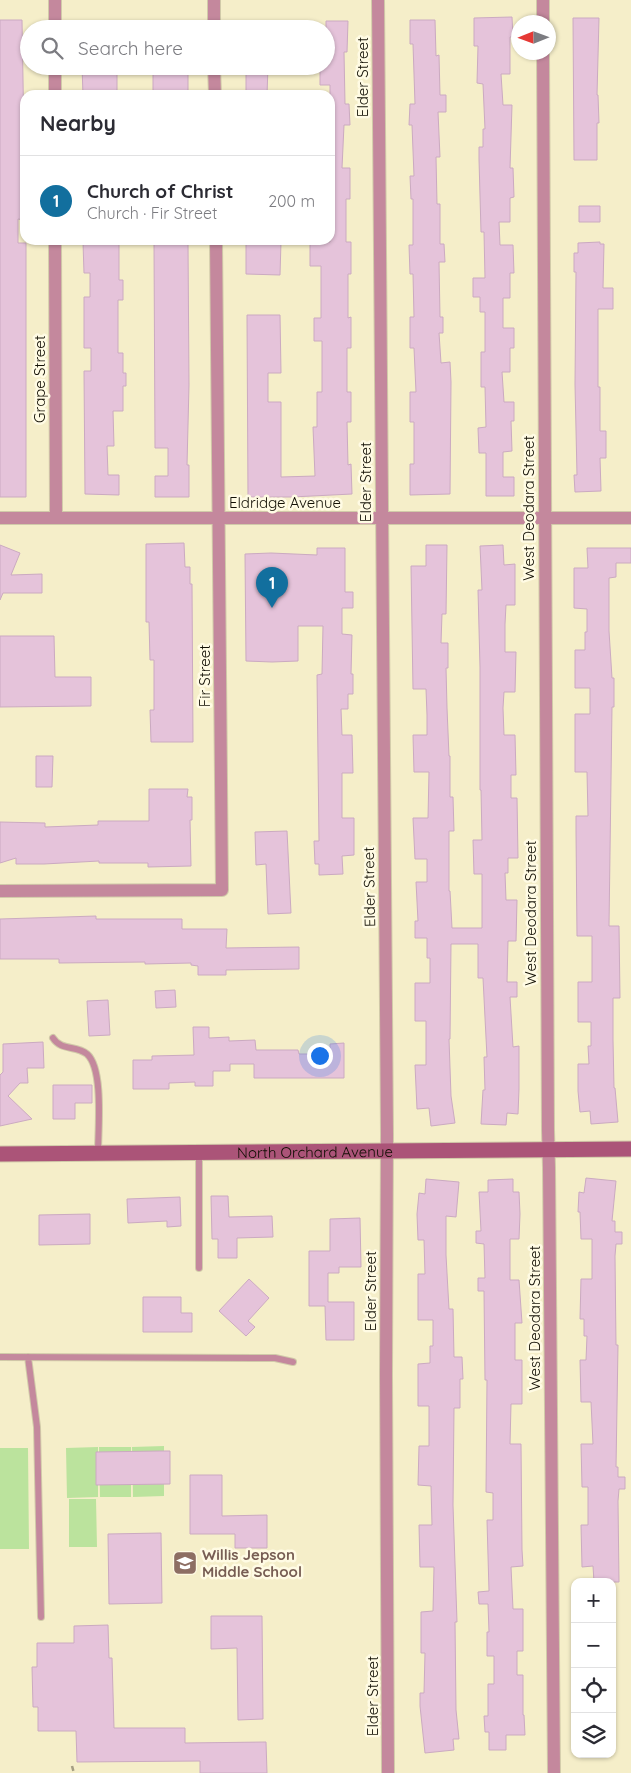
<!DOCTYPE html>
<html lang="en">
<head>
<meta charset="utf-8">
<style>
	:root { --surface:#fff; --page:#f2f2f3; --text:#2b2b33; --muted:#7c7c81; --line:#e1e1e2; --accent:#126f9e }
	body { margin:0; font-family:Quicksand,sans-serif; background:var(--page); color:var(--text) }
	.controls { position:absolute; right:15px; bottom:15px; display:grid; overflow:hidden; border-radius:10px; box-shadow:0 1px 4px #0004 }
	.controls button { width:45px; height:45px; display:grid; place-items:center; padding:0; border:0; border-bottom:1px solid var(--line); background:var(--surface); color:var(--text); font:25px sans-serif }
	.compass { position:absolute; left:511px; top:15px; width:45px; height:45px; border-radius:50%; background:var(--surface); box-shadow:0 1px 4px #0004; rotate:269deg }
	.you { position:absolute; left:319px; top:1055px; width:18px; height:18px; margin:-12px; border:4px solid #fff; border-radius:50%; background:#1a73e8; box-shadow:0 0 0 8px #1a73e833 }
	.badge { display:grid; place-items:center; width:32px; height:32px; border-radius:50%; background:var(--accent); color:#fff; font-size:16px; font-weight:700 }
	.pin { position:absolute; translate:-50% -41px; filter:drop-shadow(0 1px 2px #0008) }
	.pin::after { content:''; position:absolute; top:26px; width:18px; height:15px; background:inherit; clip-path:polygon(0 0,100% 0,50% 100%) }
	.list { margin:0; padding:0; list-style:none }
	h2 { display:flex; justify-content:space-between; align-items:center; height:65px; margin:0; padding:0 20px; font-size:21px }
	h2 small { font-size:16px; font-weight:400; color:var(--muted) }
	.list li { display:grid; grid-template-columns:32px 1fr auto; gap:15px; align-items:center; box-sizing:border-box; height:90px; padding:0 20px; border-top:1px solid var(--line) }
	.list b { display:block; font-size:19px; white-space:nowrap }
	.list p { margin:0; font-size:16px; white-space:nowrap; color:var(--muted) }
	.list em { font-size:16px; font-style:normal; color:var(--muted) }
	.icon { flex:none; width:28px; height:28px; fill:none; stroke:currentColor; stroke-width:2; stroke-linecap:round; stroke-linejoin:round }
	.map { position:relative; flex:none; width:631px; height:1773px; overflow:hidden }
	.search { position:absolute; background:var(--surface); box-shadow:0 1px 4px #0004; left:20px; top:20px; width:315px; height:55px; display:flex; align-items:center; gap:12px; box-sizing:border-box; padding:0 18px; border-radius:28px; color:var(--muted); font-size:19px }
	.panel { position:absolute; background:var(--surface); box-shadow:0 1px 4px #0004; left:20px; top:90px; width:315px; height:155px; border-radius:15px }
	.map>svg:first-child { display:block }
	.green { fill:#bbe39d }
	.building { fill:#e5c3da; stroke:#cbaac1 }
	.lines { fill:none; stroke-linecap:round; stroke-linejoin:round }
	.lane-casing { stroke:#d1caa9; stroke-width:8 }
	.street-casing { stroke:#d1caa9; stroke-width:14 }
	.secondary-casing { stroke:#d1caa9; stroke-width:17 }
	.path { stroke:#a49e83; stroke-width:2.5; stroke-dasharray:5 2.5; stroke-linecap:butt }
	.lane { stroke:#c4889d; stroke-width:6 }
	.street { stroke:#c4889d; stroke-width:12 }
	.secondary { stroke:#ab5478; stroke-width:15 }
	.labels { text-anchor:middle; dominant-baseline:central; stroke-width:5; stroke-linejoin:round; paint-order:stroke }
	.street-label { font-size:15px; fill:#120f04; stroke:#fffbe4 }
	.education-label { font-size:15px; font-weight:bold; fill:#785e54; stroke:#fffbe4; text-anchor:start }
</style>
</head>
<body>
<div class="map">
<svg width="631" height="1773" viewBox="0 0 631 1773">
	<rect width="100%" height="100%" fill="#f5eec9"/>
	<path class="green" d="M 164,1446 L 164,1496 L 133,1497 L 132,1447 Z
		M 98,1447 L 98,1497 L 67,1498 L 66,1448 Z
		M 99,1447 L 131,1447 L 131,1497 L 100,1497 Z
		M 0,1448 L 28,1448 L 29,1549 L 0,1549 Z
		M 69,1499 L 96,1499 L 97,1547 L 69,1547 Z"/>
	<path class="building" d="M 512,17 L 513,37 L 510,37 L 510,74 L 501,74 L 503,105 L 512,105 L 510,168 L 513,168 L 514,197 L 510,198 L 510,222 L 499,222 L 500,245 L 513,245 L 514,273 L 510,273 L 510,298 L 503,298 L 503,328 L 514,328 L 514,348 L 510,348 L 510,372 L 502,372 L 504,402 L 514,402 L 514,421 L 511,421 L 512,451 L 503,452 L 503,477 L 514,477 L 514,496 L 486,496 L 486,453 L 479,453 L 478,428 L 486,427 L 485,387 L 481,387 L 481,352 L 485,352 L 485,312 L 480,312 L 480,297 L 473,297 L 473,278 L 485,278 L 484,232 L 481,232 L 479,159 L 479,147 L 483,147 L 483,129 L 485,129 L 483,84 L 477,83 L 478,46 L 474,46 L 474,18 Z
		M 573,18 L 599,18 L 597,95 L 598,95 L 599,123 L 597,123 L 597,160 L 574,160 Z
		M 0,20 L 22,20 L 25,200 L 24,220 L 18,219 L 18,243 L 26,243 L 26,497 L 0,497 Z
		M 410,20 L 435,20 L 436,56 L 439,55 L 440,95 L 446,95 L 446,112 L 438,112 L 440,157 L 436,157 L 437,204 L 440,204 L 440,244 L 444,244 L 445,262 L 439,262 L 440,317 L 443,317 L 443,333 L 439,333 L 441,363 L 450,362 L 451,382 L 450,494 L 410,495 L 410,464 L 414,464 L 414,422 L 410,422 L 410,392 L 416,392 L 414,348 L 410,348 L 410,317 L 414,317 L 413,274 L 410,274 L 409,245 L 413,245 L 413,199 L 411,199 L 410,176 L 414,176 L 412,125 L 409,125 L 410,104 L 415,104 L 413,44 L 410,44 Z
		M 326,21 L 348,21 L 347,52 L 344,52 L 345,104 L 349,104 L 350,125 L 344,125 L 342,168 L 350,168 L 350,199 L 346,199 L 346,242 L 351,242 L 351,274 L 348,274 L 348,318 L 351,317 L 351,348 L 347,348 L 347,392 L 351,392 L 351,422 L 347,422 L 348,465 L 351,464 L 352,494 L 292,497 L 248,497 L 247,315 L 280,315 L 281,373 L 268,373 L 268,402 L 281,402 L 281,477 L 315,476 L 313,427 L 317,427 L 317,392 L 322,392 L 322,341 L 314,341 L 314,318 L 321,318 L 321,266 L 310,266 L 310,243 L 330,242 L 330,85 L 320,85 L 320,66 L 326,66 Z
		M 82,66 L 117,66 L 117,95 L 83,95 Z
		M 153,66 L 188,66 L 188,95 L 153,95 Z
		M 246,66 L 268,66 L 267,95 L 246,95 Z
		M 579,206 L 600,206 L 600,222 L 579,222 Z
		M 83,242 L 119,242 L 119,280 L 123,280 L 123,300 L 118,300 L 118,353 L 123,353 L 123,373 L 126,373 L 126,386 L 123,386 L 123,411 L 113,411 L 114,446 L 107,446 L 108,475 L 119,475 L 119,495 L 85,494 L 84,371 L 91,371 L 91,348 L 84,348 L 84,297 L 90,297 L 90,273 L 84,273 Z
		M 246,242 L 281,242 L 280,275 L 246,274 Z
		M 600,242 L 600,244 L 604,244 L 603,288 L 613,288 L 613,309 L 598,309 L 598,387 L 600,387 L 600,431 L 606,431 L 606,458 L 600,458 L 601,491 L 575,492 L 574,475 L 577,475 L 575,384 L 576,272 L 574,272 L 574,253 L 578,253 L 578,243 Z
		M 154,243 L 188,243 L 189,385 L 187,465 L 189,465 L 189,497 L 155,497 L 155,476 L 168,476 L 168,448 L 155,448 Z
		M 184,543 L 185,567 L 190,567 L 190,584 L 192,584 L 193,742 L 151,742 L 150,710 L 154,710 L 154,660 L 150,660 L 149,622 L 146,622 L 146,544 Z
		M 0,545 L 20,553 L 11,575 L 42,574 L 42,593 L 3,593 L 0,600 Z
		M 426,545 L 447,545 L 446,614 L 442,614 L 441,643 L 448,643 L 448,668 L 446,668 L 447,708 L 449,756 L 450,756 L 450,797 L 453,797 L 454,831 L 449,831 L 449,891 L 450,891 L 452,928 L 482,928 L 482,874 L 474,874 L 473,840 L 482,840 L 481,790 L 480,790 L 480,667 L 478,590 L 482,590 L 480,546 L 503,545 L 504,565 L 515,564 L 515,605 L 506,605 L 505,624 L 505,652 L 516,652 L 515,692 L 504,692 L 503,708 L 504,735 L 515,735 L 516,775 L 511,775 L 511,798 L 517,798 L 518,858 L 508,858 L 508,873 L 505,873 L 506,900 L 517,900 L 516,941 L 508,941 L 507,982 L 517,982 L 517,997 L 510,997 L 513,1047 L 519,1046 L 519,1089 L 518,1114 L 507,1113 L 506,1125 L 481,1124 L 483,1090 L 485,1090 L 484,1057 L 487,1057 L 483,978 L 478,978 L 478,944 L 451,944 L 450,1039 L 449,1039 L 451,1096 L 455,1123 L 431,1126 L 429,1108 L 417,1109 L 415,1065 L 426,1065 L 426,1021 L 415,1021 L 415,983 L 430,983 L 430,958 L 427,958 L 427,938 L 415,938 L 415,921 L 418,921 L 416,882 L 427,882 L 427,859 L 415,859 L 413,818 L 428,818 L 429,772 L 414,772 L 413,735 L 427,735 L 427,715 L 426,689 L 413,689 L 411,566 L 426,566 Z
		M 317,548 L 345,548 L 345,592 L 353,592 L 353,608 L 342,608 L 342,634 L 352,635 L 351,674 L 353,674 L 353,694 L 348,694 L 348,709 L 341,709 L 342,735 L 352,735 L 353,773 L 342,773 L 342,818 L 354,818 L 354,855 L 342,856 L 343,874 L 319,875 L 319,864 L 315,864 L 314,841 L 319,841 L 317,675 L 322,674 L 323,626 L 298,626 L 298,661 L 272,662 L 246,661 L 245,554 L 271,553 L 317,555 Z
		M 587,548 L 631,548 L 631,563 L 616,563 L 616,577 L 609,578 L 609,631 L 612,678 L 614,678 L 614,707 L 612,707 L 609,926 L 619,926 L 620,998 L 613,998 L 613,1040 L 614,1088 L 615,1088 L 618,1122 L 591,1124 L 590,1111 L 580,1112 L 578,1091 L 578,1064 L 589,1064 L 588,1046 L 591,1046 L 591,1022 L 578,1022 L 578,982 L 592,982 L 592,936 L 577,936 L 576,831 L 576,816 L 588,816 L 587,772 L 575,772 L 575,714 L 590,714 L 590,688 L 575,688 L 575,650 L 585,650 L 585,632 L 587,632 L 587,609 L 574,608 L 574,568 L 588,568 Z
		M 0,636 L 54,636 L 55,677 L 91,677 L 91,706 L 0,707 Z
		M 36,756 L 53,756 L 52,787 L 36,787 Z
		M 149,789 L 188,789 L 187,797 L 192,797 L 192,820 L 190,820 L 191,866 L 148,867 L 148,863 L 99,863 L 99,861 L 44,864 L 16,864 L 16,858 L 0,863 L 0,822 L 45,823 L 45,827 L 98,825 L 98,821 L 149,821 Z
		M 287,831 L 291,913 L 268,914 L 266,864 L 256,865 L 255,832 Z
		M 96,916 L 96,919 L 182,919 L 182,929 L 227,929 L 226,948 L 299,947 L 299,969 L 226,970 L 226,975 L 198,975 L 198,966 L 191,965 L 191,963 L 145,964 L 145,962 L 59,963 L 59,959 L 0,959 L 0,919 Z
		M 175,990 L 176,1007 L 156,1008 L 155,991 Z
		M 108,1000 L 110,1035 L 89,1036 L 87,1001 Z
		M 193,1027 L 209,1027 L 209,1038 L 229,1037 L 229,1041 L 255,1040 L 256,1050 L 298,1050 L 299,1054 L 330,1054 L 330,1044 L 344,1043 L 344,1078 L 254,1078 L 254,1064 L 230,1064 L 230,1071 L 213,1071 L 213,1086 L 195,1086 L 195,1082 L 169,1083 L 169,1089 L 133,1089 L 133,1060 L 152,1060 L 152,1056 L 194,1055 Z
		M 43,1042 L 44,1068 L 27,1068 L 28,1083 L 20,1083 L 8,1096 L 32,1119 L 0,1126 L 0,1075 L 3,1072 L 3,1044 Z
		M 53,1085 L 92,1085 L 92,1103 L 75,1103 L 75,1119 L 53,1119 Z
		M 586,1178 L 616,1181 L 612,1221 L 615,1221 L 615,1232 L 622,1232 L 622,1244 L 616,1244 L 615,1256 L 616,1345 L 618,1345 L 616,1467 L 618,1467 L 618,1477 L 625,1477 L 625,1489 L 619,1489 L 618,1501 L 619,1582 L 594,1582 L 593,1566 L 582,1567 L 581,1525 L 588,1525 L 588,1487 L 582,1487 L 581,1444 L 593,1444 L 591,1402 L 581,1402 L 580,1360 L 586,1360 L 587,1336 L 584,1336 L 584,1319 L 580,1319 L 581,1279 L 592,1279 L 592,1239 L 581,1239 L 580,1212 L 578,1212 L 579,1192 L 584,1193 Z
		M 426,1179 L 459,1182 L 456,1217 L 446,1216 L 446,1255 L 449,1309 L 453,1309 L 454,1357 L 462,1357 L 463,1379 L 460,1379 L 460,1408 L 454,1408 L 453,1505 L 457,1622 L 455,1622 L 456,1710 L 459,1739 L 453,1739 L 454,1750 L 425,1753 L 420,1706 L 420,1693 L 424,1693 L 425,1653 L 421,1653 L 421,1612 L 433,1611 L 434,1567 L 420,1567 L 419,1525 L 432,1525 L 431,1486 L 418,1485 L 419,1446 L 429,1446 L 429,1406 L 418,1406 L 418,1364 L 430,1363 L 430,1346 L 433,1346 L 433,1320 L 418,1320 L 418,1274 L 425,1274 L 424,1240 L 418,1240 L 417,1214 L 419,1193 L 425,1194 Z
		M 513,1179 L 513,1192 L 519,1192 L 520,1214 L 519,1239 L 510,1239 L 510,1280 L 519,1280 L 522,1323 L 515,1323 L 515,1360 L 522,1360 L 522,1404 L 511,1404 L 510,1444 L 521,1444 L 522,1550 L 523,1566 L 511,1567 L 513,1609 L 523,1609 L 523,1651 L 517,1651 L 517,1675 L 523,1675 L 523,1715 L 524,1715 L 525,1735 L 506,1735 L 506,1750 L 489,1750 L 489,1732 L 485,1732 L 484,1716 L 488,1716 L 488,1684 L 494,1684 L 494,1656 L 487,1656 L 487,1632 L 489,1632 L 488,1604 L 479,1604 L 478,1592 L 489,1591 L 487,1520 L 493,1520 L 493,1493 L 486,1492 L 487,1380 L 485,1380 L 484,1291 L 478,1291 L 478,1278 L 485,1278 L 484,1244 L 476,1243 L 476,1231 L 481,1231 L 479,1192 L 488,1192 L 488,1180 Z
		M 211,1196 L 228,1196 L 229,1217 L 272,1216 L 273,1237 L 237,1238 L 237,1258 L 218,1258 L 218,1239 L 212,1239 Z
		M 180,1197 L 181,1226 L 167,1227 L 167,1221 L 128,1223 L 127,1199 Z
		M 90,1214 L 90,1244 L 39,1245 L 39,1215 Z
		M 360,1218 L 361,1267 L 339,1267 L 339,1273 L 328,1273 L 328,1302 L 354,1302 L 354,1340 L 326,1340 L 325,1306 L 309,1306 L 309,1251 L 330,1251 L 330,1219 Z
		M 249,1279 L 269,1298 L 248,1321 L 255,1327 L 246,1336 L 219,1311 Z
		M 143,1297 L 181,1297 L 181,1313 L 192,1313 L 192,1332 L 143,1332 Z
		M 159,1451 L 170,1451 L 170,1484 L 96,1485 L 96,1452 Z
		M 190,1475 L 222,1475 L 222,1516 L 267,1515 L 267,1548 L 235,1548 L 235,1534 L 190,1534 Z
		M 161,1533 L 162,1603 L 109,1604 L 108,1534 Z
		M 211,1616 L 262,1616 L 263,1719 L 238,1720 L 237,1648 L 211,1649 Z
		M 108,1625 L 109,1658 L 112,1658 L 114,1728 L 185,1728 L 185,1743 L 266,1742 L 267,1773 L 200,1773 L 200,1761 L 77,1762 L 76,1731 L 38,1731 L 38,1707 L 33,1707 L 32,1667 L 37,1667 L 37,1643 L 74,1643 L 74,1626 Z"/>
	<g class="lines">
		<defs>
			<path id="lane" d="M 53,1038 C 61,1051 76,1045 87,1054 C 104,1069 98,1130 98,1153
				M 199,1153 L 199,1268
				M 0,1357 L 275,1358 L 293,1362
				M 28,1357 L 37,1427 L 41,1617"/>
			<path id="street" d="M 55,0 L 55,29
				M 214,0 L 214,29
				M 378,0 L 387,1134 L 386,1375 L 388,1773
				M 543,0 L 543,22
				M 543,52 L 548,1130 L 549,1168 L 554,1773
				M 55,66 L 55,95
				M 214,66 L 215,95
				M 55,240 L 56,518
				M 0,518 L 631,518
				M 0,891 L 222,890 L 216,240"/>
			<g id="secondary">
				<path id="s1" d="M 0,1154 L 631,1149"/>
			</g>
		</defs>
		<use href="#lane" class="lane-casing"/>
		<use href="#street" class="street-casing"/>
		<use href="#secondary" class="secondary-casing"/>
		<path class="path" d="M 72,1766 L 74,1773"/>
		<use href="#lane" class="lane"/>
		<use href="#street" class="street"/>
		<use href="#secondary" class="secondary"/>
	</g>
	<defs>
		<symbol id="school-square" viewBox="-11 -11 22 22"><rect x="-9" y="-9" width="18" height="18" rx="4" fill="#8d6e63" stroke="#fffbe4"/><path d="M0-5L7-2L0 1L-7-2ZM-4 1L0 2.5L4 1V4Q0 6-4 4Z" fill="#fff"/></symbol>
	</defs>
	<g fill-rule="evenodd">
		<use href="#school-square" x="171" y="1549" width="28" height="28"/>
	</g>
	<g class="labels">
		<g class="street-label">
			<text transform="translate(362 77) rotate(-90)">Elder Street</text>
			<text transform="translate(39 379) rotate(-90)">Grape Street</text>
			<text transform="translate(365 482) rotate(-90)">Elder Street</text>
			<text x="285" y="502">Eldridge Avenue</text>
			<text transform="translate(528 508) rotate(-90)">West Deodara Street</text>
			<text transform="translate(204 676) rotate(-90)">Fir Street</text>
			<text transform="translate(369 887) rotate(-91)">Elder Street</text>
			<text transform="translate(530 913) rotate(-90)">West Deodara Street</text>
			<text stroke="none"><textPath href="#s1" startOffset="315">North Orchard Avenue</textPath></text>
			<text transform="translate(370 1291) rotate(-90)">Elder Street</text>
			<text transform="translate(534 1318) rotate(-90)">West Deodara Street</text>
			<text transform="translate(372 1696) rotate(-90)">Elder Street</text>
		</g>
		<g class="education-label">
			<text x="202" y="1554">Willis Jepson<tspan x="202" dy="17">Middle School</tspan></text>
		</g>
	</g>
</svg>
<div class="controls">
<button>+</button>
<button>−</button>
<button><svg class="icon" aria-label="locate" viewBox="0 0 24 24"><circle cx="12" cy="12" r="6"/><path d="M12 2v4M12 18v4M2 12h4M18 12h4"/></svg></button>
<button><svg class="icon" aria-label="layers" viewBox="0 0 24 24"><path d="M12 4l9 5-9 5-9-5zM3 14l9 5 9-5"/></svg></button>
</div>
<svg class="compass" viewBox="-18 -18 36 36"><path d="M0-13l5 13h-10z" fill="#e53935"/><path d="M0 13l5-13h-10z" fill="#7c7c81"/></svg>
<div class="you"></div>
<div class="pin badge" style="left:272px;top:608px">1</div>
<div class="search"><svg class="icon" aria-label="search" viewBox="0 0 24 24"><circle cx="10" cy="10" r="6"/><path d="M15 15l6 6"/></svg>Search here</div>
<section class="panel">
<h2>Nearby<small></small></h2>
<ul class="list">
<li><span class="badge">1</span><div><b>Church of Christ</b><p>Church · Fir Street</p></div><em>200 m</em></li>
</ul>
</section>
</div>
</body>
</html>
